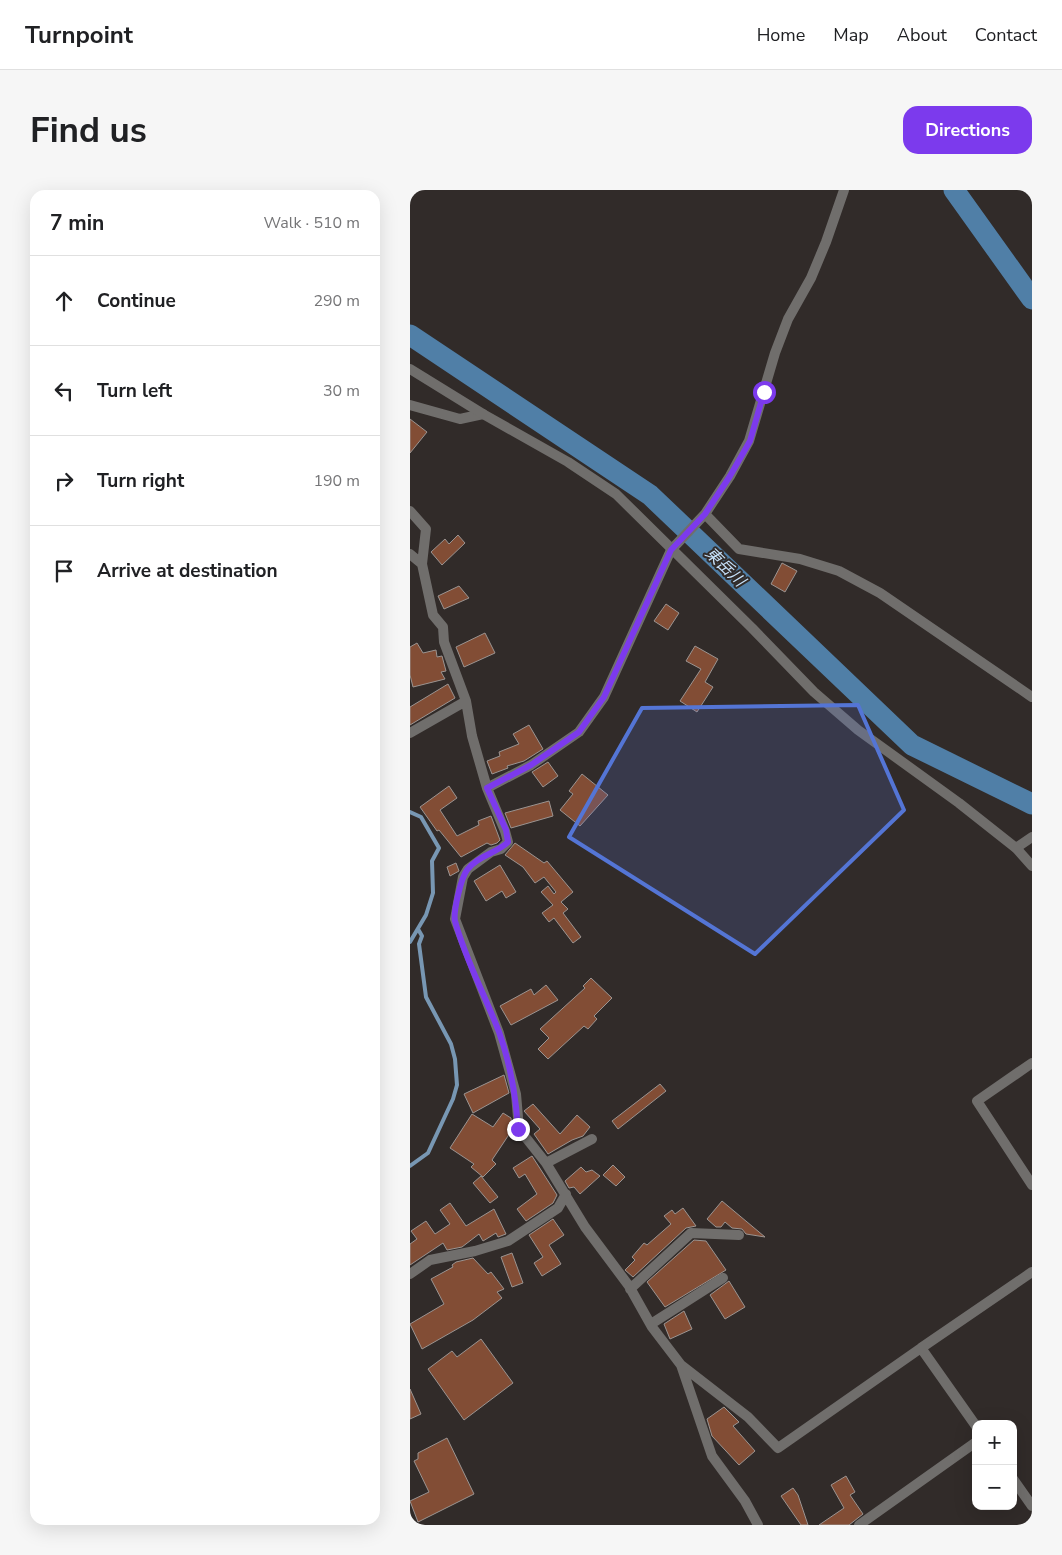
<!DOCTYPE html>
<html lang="en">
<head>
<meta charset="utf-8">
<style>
	:root { --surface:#fff; --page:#f6f6f6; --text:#202124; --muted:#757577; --line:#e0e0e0; --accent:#7c3aed }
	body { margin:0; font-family:"Nunito Sans","Noto Sans JP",sans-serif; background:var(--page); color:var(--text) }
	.controls { position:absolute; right:15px; bottom:15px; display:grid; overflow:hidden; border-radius:10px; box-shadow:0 5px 20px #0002 }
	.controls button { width:45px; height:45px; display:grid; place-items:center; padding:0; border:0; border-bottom:1px solid var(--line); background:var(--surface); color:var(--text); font:25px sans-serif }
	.stop { position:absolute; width:15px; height:15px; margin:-11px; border:4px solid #7c3aed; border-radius:50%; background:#fff }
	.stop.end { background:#7c3aed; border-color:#fff; box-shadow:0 1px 5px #0008 }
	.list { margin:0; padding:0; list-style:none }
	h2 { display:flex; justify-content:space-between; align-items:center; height:65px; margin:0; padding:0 20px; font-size:21px }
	h2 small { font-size:16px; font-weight:400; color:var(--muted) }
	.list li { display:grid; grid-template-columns:32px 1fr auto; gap:15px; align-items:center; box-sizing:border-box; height:90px; padding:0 20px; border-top:1px solid var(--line) }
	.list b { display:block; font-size:19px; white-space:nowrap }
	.list em { font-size:16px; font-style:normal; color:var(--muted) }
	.icon { flex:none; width:28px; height:28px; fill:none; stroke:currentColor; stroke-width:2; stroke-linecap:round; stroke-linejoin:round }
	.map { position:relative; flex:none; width:622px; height:1335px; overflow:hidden; border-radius:15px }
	header { display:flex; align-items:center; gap:30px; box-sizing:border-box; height:70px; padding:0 25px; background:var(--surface); border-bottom:1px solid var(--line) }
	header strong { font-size:24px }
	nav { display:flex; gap:28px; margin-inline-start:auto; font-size:18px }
	.intro { display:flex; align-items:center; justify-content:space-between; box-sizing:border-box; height:120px; padding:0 30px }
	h1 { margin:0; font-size:35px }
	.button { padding:12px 22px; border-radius:15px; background:var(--accent); color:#fff; font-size:18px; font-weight:700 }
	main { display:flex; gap:30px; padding:0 30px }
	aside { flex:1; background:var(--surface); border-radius:15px; box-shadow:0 5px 20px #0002 }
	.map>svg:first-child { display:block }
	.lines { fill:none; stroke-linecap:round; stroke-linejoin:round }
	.stream { stroke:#7897b3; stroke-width:4 }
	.river { stroke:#507fa7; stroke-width:21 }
	.building { fill:#824d35; stroke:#9b9491 }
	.minor { stroke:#706e6c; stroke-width:10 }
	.tertiary { stroke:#706e6c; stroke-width:10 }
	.route { stroke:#7c3aed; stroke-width:6 }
	.marked { fill:#5475d5; fill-opacity:0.2; stroke:#5475d5; stroke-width:4; stroke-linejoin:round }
	.labels { text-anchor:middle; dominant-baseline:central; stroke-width:4; stroke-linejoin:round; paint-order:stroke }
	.water-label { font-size:16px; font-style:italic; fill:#c8e3fc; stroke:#312b29 }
</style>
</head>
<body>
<header>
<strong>Turnpoint</strong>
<nav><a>Home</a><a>Map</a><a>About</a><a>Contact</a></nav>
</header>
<div class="intro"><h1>Find us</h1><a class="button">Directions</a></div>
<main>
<aside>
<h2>7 min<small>Walk · 510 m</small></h2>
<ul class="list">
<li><svg class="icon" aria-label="ahead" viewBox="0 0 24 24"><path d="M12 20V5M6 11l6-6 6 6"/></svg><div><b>Continue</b></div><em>290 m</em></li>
<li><svg class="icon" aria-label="left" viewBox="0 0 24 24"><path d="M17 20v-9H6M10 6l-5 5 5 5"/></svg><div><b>Turn left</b></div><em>30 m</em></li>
<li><svg class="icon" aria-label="right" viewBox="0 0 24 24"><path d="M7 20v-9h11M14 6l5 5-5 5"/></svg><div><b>Turn right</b></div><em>190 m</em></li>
<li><svg class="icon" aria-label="arrive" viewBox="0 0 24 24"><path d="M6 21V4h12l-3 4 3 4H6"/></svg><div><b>Arrive at destination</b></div></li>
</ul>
</aside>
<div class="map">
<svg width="622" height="1335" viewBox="0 0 622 1335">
	<rect width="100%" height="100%" fill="#312b29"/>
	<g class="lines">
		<path class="stream" d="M 0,622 L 11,627 L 29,658 L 22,671 L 23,703 L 16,725 L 0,752
			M 0,976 L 18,963 L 43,909 L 47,895 L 45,869 L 41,854 L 16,807 L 9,754 L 12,746 L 8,739"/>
		<path class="river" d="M 544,0 L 622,109
			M 0,145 L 240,305 L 502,555 L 622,614"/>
	</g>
	<path class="building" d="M 0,229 L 17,242 L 0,263 Z
		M 48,345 L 55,353 L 32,375 L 21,362 L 35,349 L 39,354 Z
		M 372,373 L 387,381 L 375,402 L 361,394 Z
		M 49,396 L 59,408 L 34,419 L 28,406 Z
		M 256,414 L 269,423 L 258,440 L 244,431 Z
		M 75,443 L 85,463 L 54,477 L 46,457 Z
		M 7,453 L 13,463 L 26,460 L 27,467 L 32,466 L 36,481 L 31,482 L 35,489 L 3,497 L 0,485 L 0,457 Z
		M 285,456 L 308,469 L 295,492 L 303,497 L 287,522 L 270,511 L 291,479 L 276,471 Z
		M 38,494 L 45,508 L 0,535 L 0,517 Z
		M 119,535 L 133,559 L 114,571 L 97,576 L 98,578 L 82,584 L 77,571 L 90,566 L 89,562 L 109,554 L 103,544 Z
		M 138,572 L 148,586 L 133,597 L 122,582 Z
		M 172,584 L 198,605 L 170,636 L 150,620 L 163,604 L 159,601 Z
		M 39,596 L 47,608 L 30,620 L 47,646 L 69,635 L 68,631 L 81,626 L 90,650 L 87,653 L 81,655 L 77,653 L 51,667 L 29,640 L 27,641 L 10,617 Z
		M 139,611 L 143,626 L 101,638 L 95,623 Z
		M 105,653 L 134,673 L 137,671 L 163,702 L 151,712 L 158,719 L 153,723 L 171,747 L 163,753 L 144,728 L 139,732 L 132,723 L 143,715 L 131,702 L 138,696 L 144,704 L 146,702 L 134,687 L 125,693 L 113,677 L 95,665 Z
		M 46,673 L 49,681 L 40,686 L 37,677 Z
		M 90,675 L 106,702 L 96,708 L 92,701 L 76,711 L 64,691 Z
		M 181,788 L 202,808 L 184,826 L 187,829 L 178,839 L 174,836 L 138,869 L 128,859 L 139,848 L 130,839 L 175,798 L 173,796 Z
		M 136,795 L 148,810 L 101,835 L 90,816 L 121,799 L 124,805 Z
		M 94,885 L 99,903 L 63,923 L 54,904 Z
		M 250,894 L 256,901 L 208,939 L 202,931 Z
		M 123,914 L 150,944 L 167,925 L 180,937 L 173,946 L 162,950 L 138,964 L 124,944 L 130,939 L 114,921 Z
		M 93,923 L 101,928 L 102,940 L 82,970 L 86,974 L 73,987 L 61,977 L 64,974 L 40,958 L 62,924 L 83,937 Z
		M 122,966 L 147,1005 L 143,1013 L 116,1031 L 107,1019 L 127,1004 L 115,984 L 109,988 L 103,978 Z
		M 203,975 L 215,987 L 206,996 L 193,985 Z
		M 171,977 L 176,982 L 182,980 L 190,986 L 170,1004 L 164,997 L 159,998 L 155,991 Z
		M 71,986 L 88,1007 L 80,1013 L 63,993 Z
		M 312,1011 L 355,1047 L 336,1044 L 332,1039 L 322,1038 L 315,1032 L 311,1037 L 306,1037 L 297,1029 Z
		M 40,1013 L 56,1036 L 84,1019 L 96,1044 L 88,1047 L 86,1043 L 73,1051 L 69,1044 L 52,1057 L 37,1060 L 33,1053 L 0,1075 L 0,1054 L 7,1049 L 1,1041 L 16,1031 L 25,1044 L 40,1034 L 30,1020 Z
		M 273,1018 L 286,1036 L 276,1038 L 223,1087 L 215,1080 L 225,1070 L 222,1067 L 234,1053 L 237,1055 L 261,1034 L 254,1026 L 262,1020 L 265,1024 Z
		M 143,1029 L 154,1045 L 139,1055 L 151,1074 L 132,1086 L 124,1073 L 133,1067 L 119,1045 Z
		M 284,1050 L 296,1051 L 316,1080 L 255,1117 L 237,1092 Z
		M 102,1063 L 113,1093 L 102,1097 L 91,1067 Z
		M 63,1068 L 78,1084 L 81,1082 L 94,1099 L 87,1102 L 92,1108 L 63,1130 L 12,1159 L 0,1134 L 34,1114 L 21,1089 L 43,1077 L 42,1075 L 46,1072 Z
		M 319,1091 L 335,1117 L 315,1129 L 300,1105 Z
		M 274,1121 L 282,1139 L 260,1149 L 254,1134 Z
		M 71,1149 L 103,1193 L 54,1230 L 18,1179 L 42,1161 L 47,1167 Z
		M 0,1199 L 11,1224 L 0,1229 Z
		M 314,1217 L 329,1232 L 323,1236 L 345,1261 L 329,1275 L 302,1246 L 297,1229 Z
		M 37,1248 L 64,1304 L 8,1332 L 0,1311 L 19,1302 L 4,1271 L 8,1269 L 8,1263 Z
		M 436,1286 L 445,1302 L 440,1305 L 453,1324 L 439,1335 L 409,1335 L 434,1318 L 421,1295 Z
		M 383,1298 L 388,1305 L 398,1335 L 391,1335 L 371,1306 Z"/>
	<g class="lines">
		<path class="minor" d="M 0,215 L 50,229 L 73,224
			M 0,321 L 16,339 L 12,374 L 23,425 L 33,437 L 34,452 L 56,511 L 62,546 L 77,598 L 95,641 L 98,652 L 91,659 L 81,662 L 58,679 L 53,687 L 45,729 L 89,843 L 106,904 L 109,939 L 136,973 L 175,1037 L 219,1096 L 242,1137 L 271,1175 L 302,1266 L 335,1311 L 348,1335
			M 295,324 L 329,359 L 390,369 L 429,381 L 470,403 L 622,507
			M 0,364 L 12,374
			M 0,543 L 56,511
			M 77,598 L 121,575 L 169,542 L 194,507 L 261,360 L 295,324 L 320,286 L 339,251 L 365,163 L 378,129 L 401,88 L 416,52 L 434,0
			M 606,658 L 622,647
			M 622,873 L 567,911 L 622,995
			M 136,973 L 182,949
			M 0,1084 L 20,1070 L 65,1061 L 98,1051 L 148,1018 L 156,1004
			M 220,1099 L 281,1043 L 329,1045
			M 241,1134 L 313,1088
			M 511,1158 L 622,1082
			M 271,1175 L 338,1227 L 368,1258 L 511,1158 L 566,1236
			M 603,1289 L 622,1316
			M 449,1335 L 566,1252"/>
		<path class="tertiary" d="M 0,179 L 73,224 L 158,272 L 206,304 L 342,438 L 404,502 L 448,540 L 549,613 L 606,658 L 622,676"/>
	</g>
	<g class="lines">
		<path class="route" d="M 108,939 C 106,906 100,873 89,842 C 75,805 55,769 45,731 C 43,722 51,688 57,680 C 67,666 87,663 98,652 L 96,640 L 77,598 L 121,575 L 169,542 L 194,507 L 261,360 L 295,324 L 320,286 L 340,251 L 354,202"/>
	</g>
	<path class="marked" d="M 448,515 L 494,620 L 345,764 L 159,647 L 232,518 Z"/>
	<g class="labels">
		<g class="water-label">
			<text transform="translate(315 377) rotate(44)">東岳川</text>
		</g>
	</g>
</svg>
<div class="controls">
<button>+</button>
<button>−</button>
</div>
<div class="stop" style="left:354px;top:202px"></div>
<div class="stop end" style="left:108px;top:939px"></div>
</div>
</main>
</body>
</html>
